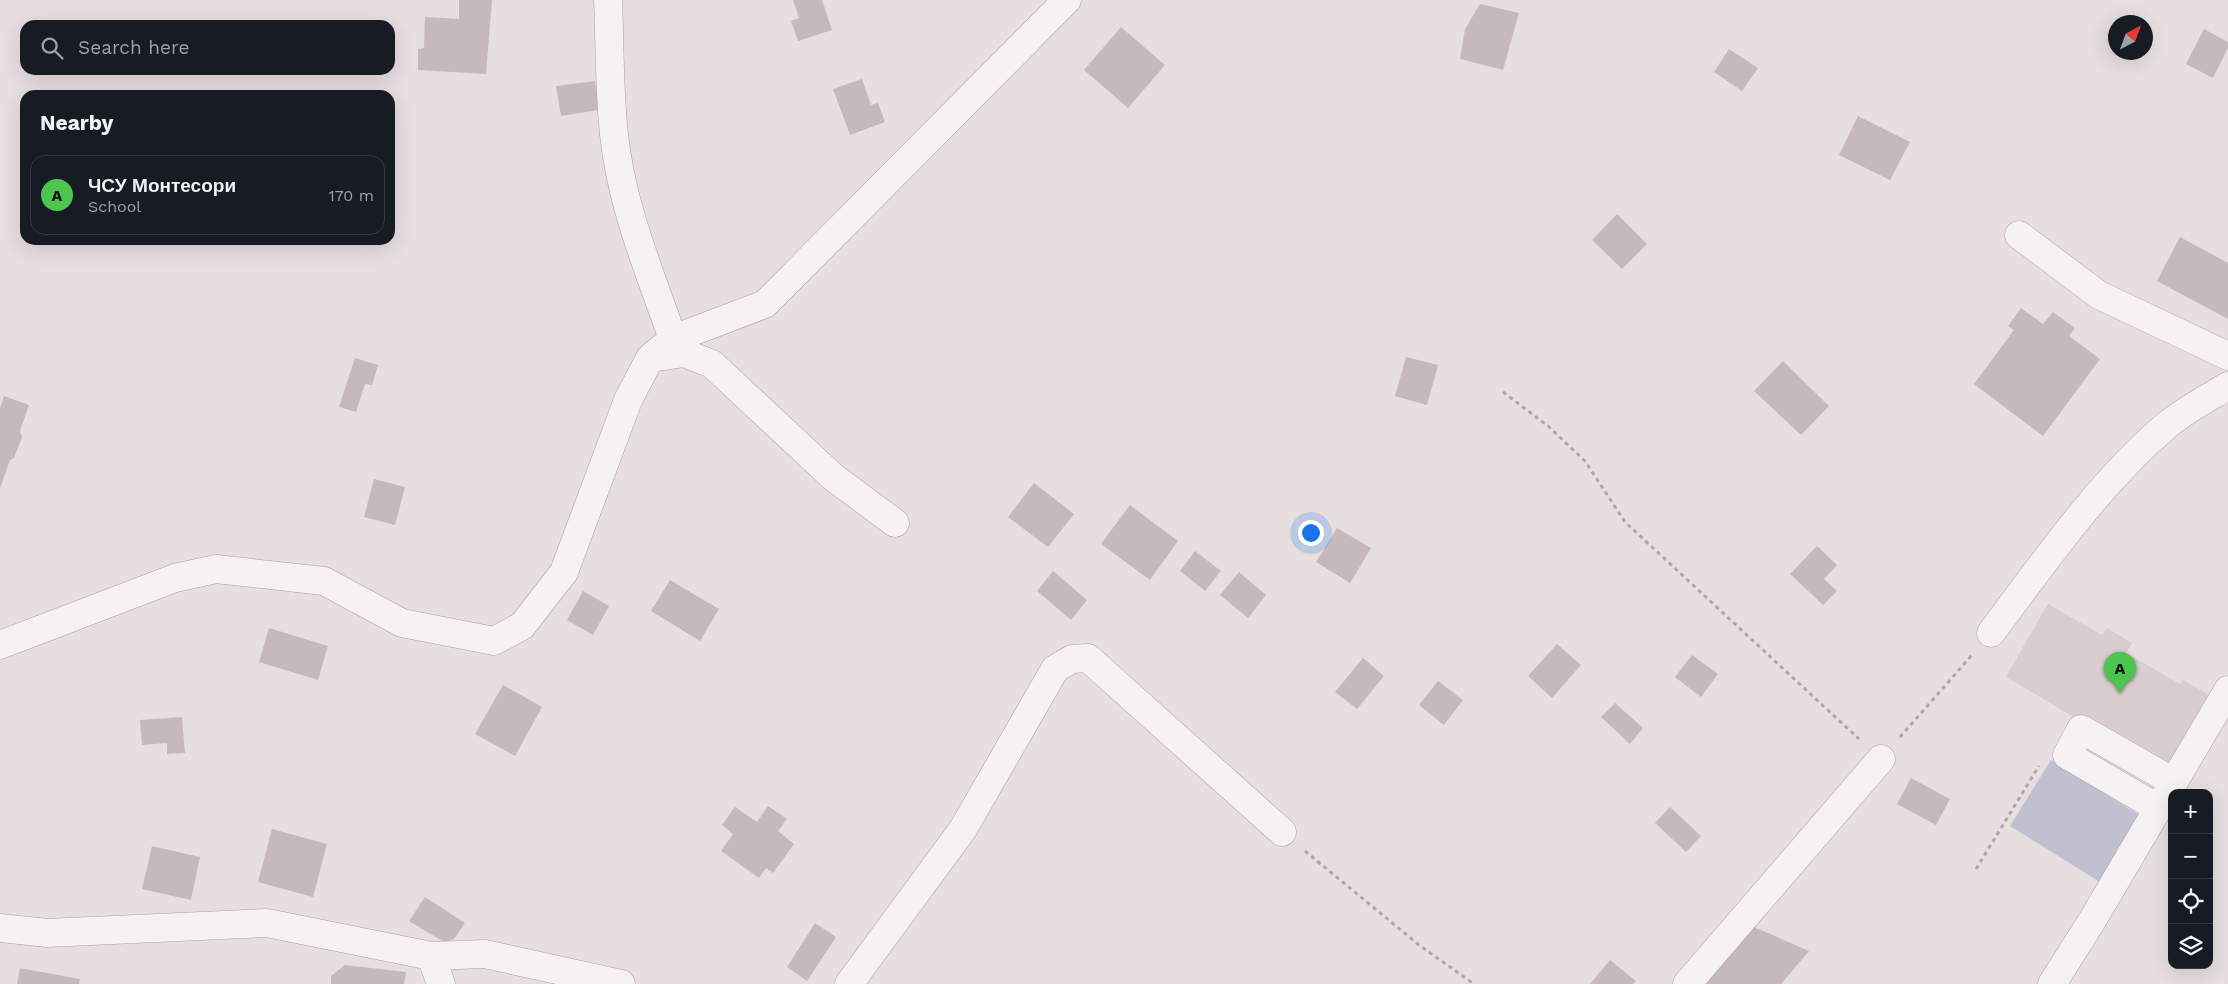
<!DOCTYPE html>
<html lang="en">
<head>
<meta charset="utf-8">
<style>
	:root { --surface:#171b24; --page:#242831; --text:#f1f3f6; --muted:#9ea1a6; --line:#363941; --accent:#4bc54d }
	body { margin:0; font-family:"Work Sans",sans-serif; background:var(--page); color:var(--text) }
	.controls { position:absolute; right:15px; bottom:15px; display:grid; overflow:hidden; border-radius:10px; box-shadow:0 5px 20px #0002 }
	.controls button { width:45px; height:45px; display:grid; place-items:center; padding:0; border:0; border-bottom:1px solid var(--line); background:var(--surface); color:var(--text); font:25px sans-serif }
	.compass { position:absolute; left:2108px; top:15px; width:45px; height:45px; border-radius:50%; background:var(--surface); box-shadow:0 5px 20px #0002; rotate:41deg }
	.you { position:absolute; left:1310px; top:532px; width:18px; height:18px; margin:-12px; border:4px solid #fff; border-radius:50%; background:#1a73e8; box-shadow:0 0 0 8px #1a73e833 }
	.badge { display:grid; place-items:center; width:32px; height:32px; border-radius:50%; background:var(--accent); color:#111; font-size:16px; font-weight:700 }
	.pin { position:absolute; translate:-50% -41px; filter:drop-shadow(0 1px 2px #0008) }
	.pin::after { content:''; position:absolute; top:26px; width:18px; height:15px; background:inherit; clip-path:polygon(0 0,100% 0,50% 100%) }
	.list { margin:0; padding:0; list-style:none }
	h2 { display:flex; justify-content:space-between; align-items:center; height:65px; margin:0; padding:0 20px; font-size:21px }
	h2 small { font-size:16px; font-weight:400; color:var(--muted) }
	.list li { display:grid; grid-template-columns:32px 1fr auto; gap:15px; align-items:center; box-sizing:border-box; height:80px; margin:0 10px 10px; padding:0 10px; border:1px solid var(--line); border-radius:15px }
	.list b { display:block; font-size:19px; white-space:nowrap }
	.list p { margin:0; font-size:16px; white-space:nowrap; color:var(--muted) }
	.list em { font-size:16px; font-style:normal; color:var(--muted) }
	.icon { flex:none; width:28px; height:28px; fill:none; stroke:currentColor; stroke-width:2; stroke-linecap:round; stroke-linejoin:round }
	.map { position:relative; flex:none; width:2228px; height:984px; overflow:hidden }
	.search { position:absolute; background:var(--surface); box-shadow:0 5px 20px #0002; left:20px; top:20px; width:375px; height:55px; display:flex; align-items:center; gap:12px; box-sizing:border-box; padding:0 18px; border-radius:15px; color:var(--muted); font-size:19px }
	.panel { position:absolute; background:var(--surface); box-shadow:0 5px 20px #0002; left:20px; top:90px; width:375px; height:155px; border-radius:15px }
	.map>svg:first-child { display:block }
	.built { fill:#d9cdcf }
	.green { fill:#c0c1d0 }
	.building { fill:#c6b9bc }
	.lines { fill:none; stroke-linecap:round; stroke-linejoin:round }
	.minor-casing { stroke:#ada0a3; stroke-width:29 }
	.path { stroke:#b0a5a7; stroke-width:3; stroke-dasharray:4 4; stroke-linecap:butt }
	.minor { stroke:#f6f1f2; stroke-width:28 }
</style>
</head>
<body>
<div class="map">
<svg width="2228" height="984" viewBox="0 0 2228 984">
	<rect width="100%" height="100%" fill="#e7dee0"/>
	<path class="built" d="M 2048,604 L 2102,635 L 2107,628 L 2132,643 L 2126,653 L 2180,684 L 2183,680 L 2222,702 L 2177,778 L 2006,677 Z"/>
	<path class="green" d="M 2051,760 L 2144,818 L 2103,884 L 2010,826 Z"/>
	<path class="building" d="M 459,0 L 492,0 L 486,74 L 418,70 L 418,49 L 424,48 L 425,17 L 459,19 Z
		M 793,0 L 822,0 L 832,30 L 798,41 L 791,21 L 799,18 Z
		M 1480,4 L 1519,13 L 1503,70 L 1460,59 L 1465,29 Z
		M 1121,27 L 1165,65 L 1128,108 L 1084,70 Z
		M 2204,29 L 2228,42 L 2228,48 L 2213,78 L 2186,64 Z
		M 1729,49 L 1758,68 L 1742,91 L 1714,72 Z
		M 862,79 L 871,105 L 878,103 L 885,122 L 850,135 L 833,89 Z
		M 595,81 L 599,110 L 561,116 L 556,86 Z
		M 1858,116 L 1910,142 L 1890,180 L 1839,155 Z
		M 1617,214 L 1647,244 L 1622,269 L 1592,240 Z
		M 2180,237 L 2228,263 L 2228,319 L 2157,281 Z
		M 2021,308 L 2043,324 L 2053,312 L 2075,328 L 2069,336 L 2100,359 L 2043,436 L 1974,384 L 2014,330 L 2008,326 Z
		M 1406,357 L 1438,365 L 1427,405 L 1395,396 Z
		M 355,358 L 378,365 L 372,385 L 365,384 L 356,412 L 339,407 Z
		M 1783,361 L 1829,406 L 1801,435 L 1754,391 Z
		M 4,396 L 29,405 L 20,431 L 22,437 L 14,458 L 10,460 L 0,488 L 0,408 Z
		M 374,479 L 405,487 L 395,525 L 364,517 Z
		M 1034,483 L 1074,514 L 1048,547 L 1008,517 Z
		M 1130,505 L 1178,541 L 1150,580 L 1101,544 Z
		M 1337,528 L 1371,548 L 1350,583 L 1316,562 Z
		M 1817,546 L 1837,565 L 1824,579 L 1837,591 L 1823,605 L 1790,574 Z
		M 1195,551 L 1221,571 L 1205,591 L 1180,571 Z
		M 1053,571 L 1087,600 L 1071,620 L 1037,591 Z
		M 1239,572 L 1266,595 L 1248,618 L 1220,595 Z
		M 670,580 L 719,609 L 700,641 L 651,611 Z
		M 583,591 L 609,606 L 593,635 L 567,620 Z
		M 269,628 L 328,646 L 318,680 L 259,662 Z
		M 1557,644 L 1581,665 L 1552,698 L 1528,676 Z
		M 1692,655 L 1718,674 L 1701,697 L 1675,677 Z
		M 1363,658 L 1384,676 L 1357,709 L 1335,692 Z
		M 1438,681 L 1463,700 L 1444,725 L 1419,705 Z
		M 503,685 L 542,707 L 515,756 L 475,734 Z
		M 1615,703 L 1643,728 L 1630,744 L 1601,717 Z
		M 182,717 L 185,753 L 167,754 L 167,743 L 142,745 L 140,720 Z
		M 1911,778 L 1950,799 L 1936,825 L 1897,804 Z
		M 768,806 L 787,819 L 778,831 L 794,844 L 773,873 L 766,868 L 759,878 L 721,851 L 733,834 L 722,825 L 735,807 L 757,822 Z
		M 1670,807 L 1701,836 L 1686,852 L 1655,823 Z
		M 272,829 L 327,844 L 313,897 L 258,882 Z
		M 152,846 L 200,857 L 191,900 L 142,889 Z
		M 425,897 L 465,923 L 454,939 L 444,942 L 409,921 Z
		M 815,923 L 836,937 L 807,981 L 787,967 Z
		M 1747,924 L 1809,951 L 1781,984 L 1696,984 Z
		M 1610,960 L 1636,981 L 1633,984 L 1590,984 Z
		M 345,965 L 406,972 L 404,984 L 331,984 L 331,976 Z
		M 20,968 L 80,979 L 79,984 L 17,984 Z"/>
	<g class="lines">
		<defs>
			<path id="minor" d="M 608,0 C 610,44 609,90 614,134 C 621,205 650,273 673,339
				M 2019,235 L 2099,295 L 2228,356
				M 651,358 L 684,353 L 712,364 L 833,477 L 895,523
				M 1991,633 C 2045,561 2098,484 2167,425 C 2185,410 2208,398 2228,386
				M 0,645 L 175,578 L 216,569 L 324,581 L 402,623 L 494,641 L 522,626 L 564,572 L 628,400 L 650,358 L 673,339 L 765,304 L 1067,0
				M 2158,808 L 2067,755 L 2081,729 L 2174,782
				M 0,928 L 47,933 L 267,923 L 431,956 L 485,954 L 621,984
				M 431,956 L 441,984
				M 849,984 L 963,829 L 1055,669 L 1072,659 L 1088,658 L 1282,832
				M 1687,984 L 1881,759
				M 2052,984 L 2093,919 L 2228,690"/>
		</defs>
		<use href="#minor" class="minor-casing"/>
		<path class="path" d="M 1503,392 L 1548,426 L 1585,461 L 1625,522 L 1859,739
			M 1900,737 L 1972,655
			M 1305,851 L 1419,945 L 1474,984
			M 1976,869 L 2039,766"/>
		<use href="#minor" class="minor"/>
	</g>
</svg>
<div class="controls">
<button>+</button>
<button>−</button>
<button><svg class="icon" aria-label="locate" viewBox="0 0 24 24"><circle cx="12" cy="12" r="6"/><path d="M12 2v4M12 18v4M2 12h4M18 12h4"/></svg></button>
<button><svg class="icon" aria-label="layers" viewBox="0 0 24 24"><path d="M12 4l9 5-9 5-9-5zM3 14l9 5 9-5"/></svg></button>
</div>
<svg class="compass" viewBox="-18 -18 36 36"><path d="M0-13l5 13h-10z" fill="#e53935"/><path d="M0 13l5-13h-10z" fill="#9ea1a6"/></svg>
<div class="you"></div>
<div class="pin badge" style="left:2120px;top:693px">A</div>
<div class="search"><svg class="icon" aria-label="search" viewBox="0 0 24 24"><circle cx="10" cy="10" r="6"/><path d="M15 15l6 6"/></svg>Search here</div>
<section class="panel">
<h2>Nearby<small></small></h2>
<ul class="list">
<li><span class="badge">A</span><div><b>ЧСУ Монтесори</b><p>School</p></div><em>170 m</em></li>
</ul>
</section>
</div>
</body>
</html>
